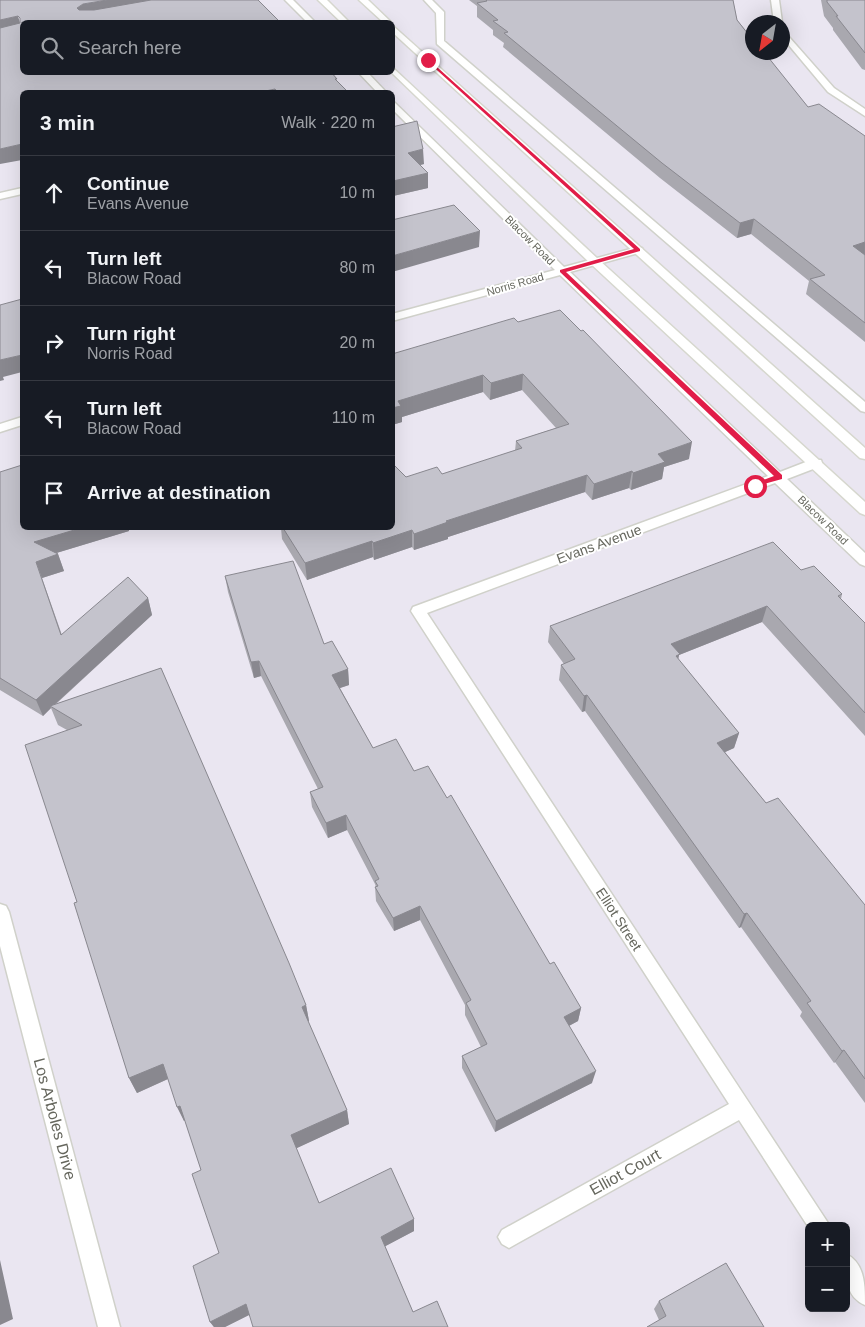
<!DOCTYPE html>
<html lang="en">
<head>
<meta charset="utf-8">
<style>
	:root { --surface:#171b24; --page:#20242c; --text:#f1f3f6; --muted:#9ea1a6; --line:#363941 }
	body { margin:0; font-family:Arial,sans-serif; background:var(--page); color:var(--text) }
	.controls { position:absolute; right:15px; bottom:15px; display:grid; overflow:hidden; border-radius:8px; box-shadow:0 5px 20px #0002 }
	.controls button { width:45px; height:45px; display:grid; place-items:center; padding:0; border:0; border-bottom:1px solid var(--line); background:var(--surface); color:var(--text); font:25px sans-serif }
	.compass { position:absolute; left:745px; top:15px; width:45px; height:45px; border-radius:50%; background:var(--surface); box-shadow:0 5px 20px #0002; rotate:211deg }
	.stop { position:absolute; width:15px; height:15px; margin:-11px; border:4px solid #e11d48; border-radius:50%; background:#fff }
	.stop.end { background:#e11d48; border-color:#fff; box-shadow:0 1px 5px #0008 }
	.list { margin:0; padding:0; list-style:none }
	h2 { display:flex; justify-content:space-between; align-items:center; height:65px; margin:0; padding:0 20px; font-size:21px }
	h2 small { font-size:16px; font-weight:400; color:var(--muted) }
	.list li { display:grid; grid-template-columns:32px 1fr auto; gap:15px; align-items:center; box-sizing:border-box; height:75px; padding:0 20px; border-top:1px solid var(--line) }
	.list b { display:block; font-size:19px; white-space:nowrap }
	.list p { margin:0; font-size:16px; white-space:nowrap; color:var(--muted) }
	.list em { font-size:16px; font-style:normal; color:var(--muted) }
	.icon { flex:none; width:28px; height:28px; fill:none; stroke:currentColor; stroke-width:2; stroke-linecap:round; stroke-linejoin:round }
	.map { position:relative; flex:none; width:865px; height:1327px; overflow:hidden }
	.search { position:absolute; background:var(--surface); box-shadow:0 5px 20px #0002; left:20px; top:20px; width:375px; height:55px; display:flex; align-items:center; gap:12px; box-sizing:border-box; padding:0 18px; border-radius:8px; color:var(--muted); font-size:19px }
	.panel { position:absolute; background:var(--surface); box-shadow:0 5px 20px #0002; left:20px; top:90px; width:375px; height:440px; border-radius:8px }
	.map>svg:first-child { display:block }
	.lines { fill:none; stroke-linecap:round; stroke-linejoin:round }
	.street-casing { stroke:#d0d1ca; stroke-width:3 }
	.secondary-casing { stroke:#d6d7ce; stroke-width:3 }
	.street { fill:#fff; fill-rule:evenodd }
	.secondary { fill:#fff; fill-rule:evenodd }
	.wall { fill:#a9a8af }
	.shaded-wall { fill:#89888f }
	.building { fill:#c4c3cc; stroke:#89888f }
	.route { fill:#e11d48 }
	.labels { text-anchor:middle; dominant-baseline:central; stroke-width:4; stroke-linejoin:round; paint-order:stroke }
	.far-street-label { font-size:11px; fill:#66675e; stroke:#fff }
	.street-label { font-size:14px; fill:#66675e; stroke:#fff }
	.near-street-label { font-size:16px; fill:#66675e; stroke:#fff }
</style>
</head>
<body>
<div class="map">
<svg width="865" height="1327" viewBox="0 0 865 1327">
	<rect width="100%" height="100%" fill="#eae6f1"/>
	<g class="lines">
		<defs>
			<path id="street" d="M 285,0 L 293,0 L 315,22 L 307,22 Z
				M 424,0 L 432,0 L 444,12 L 444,41 L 865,402 L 865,412 L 861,411 L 437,44 L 436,13 Z
				M 771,0 L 779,0 L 782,22 L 774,22 Z
				M 782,29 L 834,88 L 865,109 L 865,116 L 828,92 L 782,37 Z
				M 358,72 L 367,72 L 386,92 L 377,92 Z
				M 392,100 L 564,267 L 634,248 L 642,248 L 643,250 L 642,252 L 570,272 L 780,472 L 811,460 L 821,460 L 822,463 L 821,466 L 787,479 L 865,553 L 865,566 L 860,564 L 775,483 L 427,613 L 830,1226 L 809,1226 L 809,1228 L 739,1120 L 516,1244 L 509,1248 L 502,1244 L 498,1237 L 502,1230 L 729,1104 L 411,611 L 413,607 L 768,476 L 560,275 L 392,321 L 392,314 L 555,270 L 392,109 Z
				M 22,188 L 22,194 L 0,199 L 0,193 Z
				M 22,417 L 22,425 L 0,432 L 0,424 Z
				M 0,904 L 6,906 L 9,912 L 120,1327 L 98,1327 L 0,946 Z
				M 846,1254 C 865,1263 865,1286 865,1305 C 844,1296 846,1274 846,1254 Z"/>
			<path id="secondary" d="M 318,0 L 327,0 L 349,22 L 341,22 Z
				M 359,0 L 368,0 L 391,22 L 383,22 Z
				M 392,25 L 865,448 L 865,459 L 860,458 L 392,32 Z
				M 392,67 L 599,260 L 865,502 L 865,515 L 860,513 L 591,264 L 391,72 L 392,72 Z"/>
		</defs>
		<use href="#street" class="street-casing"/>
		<use href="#secondary" class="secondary-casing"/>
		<use href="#street" class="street"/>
		<use href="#secondary" class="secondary"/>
	</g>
	<path class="wall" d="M 469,0 L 733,0 L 737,20 L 808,107 L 865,136 L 865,342 L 806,294 L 809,281 L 751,234 L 737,238 L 660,178 L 503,47 L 504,43 L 493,35 L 493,30 L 477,17 L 477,6 Z
		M 821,0 L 865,0 L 865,70 L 862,69 L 833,30 L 833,28 L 824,16 Z
		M 392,127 L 424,164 L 420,165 L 428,188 L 393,196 L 392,195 Z
		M 518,322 L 689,459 L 664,467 L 662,479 L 631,490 L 629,488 L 592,500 L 585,492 L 448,537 L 448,539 L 414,550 L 412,547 L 374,560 L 373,557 L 307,580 L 282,539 L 281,528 L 392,528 L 406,477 L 442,474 L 515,451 L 516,441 L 556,428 L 522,390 L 490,400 L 483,392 L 402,417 L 402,422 L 392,425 L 392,354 Z
		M 0,472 L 22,528 L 129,528 L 129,531 L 56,553 L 58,554 L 64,571 L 42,578 L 62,635 L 148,598 L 152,615 L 56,704 L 161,668 L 306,1005 L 309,1021 L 308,1021 L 347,1110 L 349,1124 L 296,1148 L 319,1203 L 414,1219 L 414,1231 L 385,1246 L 413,1312 L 448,1327 L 249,1315 L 225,1327 L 214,1327 L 210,1322 L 219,1253 L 201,1170 L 185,1120 L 184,1121 L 168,1079 L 137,1093 L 129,1078 L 77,902 L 67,730 L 58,725 L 51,708 L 43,716 L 0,690 Z
		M 801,570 L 842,594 L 841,599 L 865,623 L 865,736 L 762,622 L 679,655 L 678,659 L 739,733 L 734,748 L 725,752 L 766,803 L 865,905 L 865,1103 L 835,1062 L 834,1063 L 800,1016 L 802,1012 L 741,927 L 739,928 L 585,711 L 582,712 L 559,680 L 561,665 L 564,664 L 548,642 L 550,626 Z
		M 225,576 L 324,644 L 348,669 L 349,685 L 340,688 L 373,748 L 414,771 L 447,798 L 550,964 L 581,1008 L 578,1021 L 569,1026 L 592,1083 L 495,1132 L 462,1068 L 462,1056 L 481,1047 L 465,1015 L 465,1005 L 420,920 L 394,931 L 376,901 L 375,887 L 376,887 L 375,884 L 347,830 L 328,838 L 312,807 L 310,792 L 318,789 L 261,676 L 254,678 L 228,592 Z
		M 659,1301 L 764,1327 L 659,1320 L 654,1309 Z"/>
	<path class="shaded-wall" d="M 107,0 L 184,0 L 86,18 L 77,8 L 83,4 Z
		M 18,16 L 22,30 L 0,35 L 0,20 Z
		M 275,89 L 276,92 L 261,92 Z
		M 22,144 L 22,160 L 0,164 L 0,149 Z
		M 423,149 L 424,164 L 408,168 L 408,153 Z
		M 428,173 L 428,188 L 393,196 L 393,181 Z
		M 754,219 L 751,234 L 737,238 L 740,223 Z
		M 480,231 L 479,247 L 392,272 L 392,256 Z
		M 865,242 L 865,256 L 853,246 Z
		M 22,355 L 22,372 L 3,377 L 4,380 L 0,381 L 0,360 Z
		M 523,374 L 522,390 L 490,400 L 491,383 Z
		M 483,375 L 483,392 L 402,417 L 402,422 L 392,425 L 392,408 L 398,401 Z
		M 692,442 L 689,459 L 664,467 L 662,479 L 631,490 L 633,473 L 658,454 Z
		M 632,471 L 629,488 L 592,500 L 594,484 Z
		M 587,475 L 585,492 L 448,537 L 448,539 L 414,550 L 414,534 L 446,521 Z
		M 81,528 L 129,528 L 129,531 L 40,558 L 34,542 Z
		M 412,530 L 412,547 L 374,560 L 373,543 Z
		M 372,541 L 373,557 L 307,580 L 305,563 Z
		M 58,554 L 64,571 L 42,578 L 36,562 Z
		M 148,598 L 152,615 L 52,707 L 50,706 L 51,708 L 43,716 L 36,700 Z
		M 767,606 L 762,622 L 679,655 L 676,670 L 671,644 Z
		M 259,661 L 261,676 L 254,678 L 251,662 Z
		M 348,669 L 349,685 L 334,690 L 332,675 Z
		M 587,695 L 585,711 L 582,712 L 584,696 Z
		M 739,733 L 734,748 L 712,758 L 717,743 Z
		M 346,815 L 347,830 L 328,838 L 326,823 Z
		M 420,906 L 420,920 L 394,931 L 393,918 Z
		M 747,913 L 741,927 L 739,928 L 744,914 Z
		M 306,1005 L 309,1021 L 305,1023 L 302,1007 Z
		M 581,1008 L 578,1021 L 561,1030 L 564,1017 Z
		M 844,1050 L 835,1062 L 834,1063 L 842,1051 Z
		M 163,1064 L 170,1078 L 137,1093 L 129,1078 Z
		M 596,1071 L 592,1083 L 495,1132 L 496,1121 Z
		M 180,1106 L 187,1120 L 184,1121 L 177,1107 Z
		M 347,1110 L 349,1124 L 295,1149 L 291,1135 Z
		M 414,1219 L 414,1231 L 382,1248 L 381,1237 Z
		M 0,1260 L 13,1319 L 0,1325 Z
		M 246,1304 L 251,1314 L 225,1327 L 214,1327 L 210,1322 Z"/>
	<path class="building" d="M 0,0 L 107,0 L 83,4 L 77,8 L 79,10 L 94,10 L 151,0 L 258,0 L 280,22 L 22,22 L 22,72 L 331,72 L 337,79 L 335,79 L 348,92 L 278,92 L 275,89 L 261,92 L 22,92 L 22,144 L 0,149 L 0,28 L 20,23 L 20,18 L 18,16 L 0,20 Z
		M 486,0 L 733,0 L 737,20 L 752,39 L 752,52 L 764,52 L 808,107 L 819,104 L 865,136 L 865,242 L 853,246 L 865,255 L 865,323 L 810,279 L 825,275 L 754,219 L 740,223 L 662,163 L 504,33 L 508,32 L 493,21 L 498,20 L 477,3 L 487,1 Z
		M 827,0 L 865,0 L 865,53 L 836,16 L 838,16 L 827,2 Z
		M 417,121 L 423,149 L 408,153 L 428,173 L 393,181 L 392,127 Z
		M 454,205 L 480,231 L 392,256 L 392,220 Z
		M 22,299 L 22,355 L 0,360 L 0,305 Z
		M 560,310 L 581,331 L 583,330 L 692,442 L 658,454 L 665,462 L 633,473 L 632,471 L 594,484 L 587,475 L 446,521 L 448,522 L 414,534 L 412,530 L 373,543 L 372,541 L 305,563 L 283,528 L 392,528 L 392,463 L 406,477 L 437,467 L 442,474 L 522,448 L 516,441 L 569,424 L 523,374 L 491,383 L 483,375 L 398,401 L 401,406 L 392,408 L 392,354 L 514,318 L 518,322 Z
		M 22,465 L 22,528 L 81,528 L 34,542 L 58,554 L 36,562 L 61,635 L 128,577 L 148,598 L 36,700 L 0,678 L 0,472 Z
		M 773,542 L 801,570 L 814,566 L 842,594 L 838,596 L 865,623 L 865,713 L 767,606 L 671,644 L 680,654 L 676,656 L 739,733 L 717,743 L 766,803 L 778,798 L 865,905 L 865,1079 L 844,1050 L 842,1051 L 807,1003 L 811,1001 L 747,913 L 744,914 L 587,695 L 584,696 L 561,665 L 575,659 L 550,626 Z
		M 293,561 L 324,644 L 332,641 L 348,669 L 332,675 L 373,748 L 396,739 L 414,771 L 428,766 L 447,798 L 451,795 L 550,964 L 554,962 L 581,1008 L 564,1017 L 596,1071 L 496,1121 L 462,1056 L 487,1044 L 466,1003 L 471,1000 L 420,906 L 393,918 L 375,887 L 378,886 L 375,881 L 379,879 L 346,815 L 326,823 L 310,792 L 323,787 L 259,661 L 251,662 L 225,576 Z
		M 161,668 L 289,963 L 306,1005 L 302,1007 L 347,1110 L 291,1135 L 319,1203 L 391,1168 L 414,1219 L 381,1237 L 413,1312 L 437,1301 L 448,1327 L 253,1327 L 246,1304 L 210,1322 L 193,1266 L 219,1253 L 192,1174 L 201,1170 L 180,1106 L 177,1107 L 163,1064 L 129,1078 L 74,903 L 77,902 L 25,745 L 82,725 L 50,706 Z
		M 726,1263 L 764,1327 L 647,1327 L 666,1316 L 659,1301 Z"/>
	<path class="route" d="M 428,59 L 640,249 L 640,251 L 566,272 L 782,475 L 782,479 L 753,487 L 753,484 L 774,476 L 560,272 L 560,270 L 634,249 L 427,61 Z"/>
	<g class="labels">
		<g class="far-street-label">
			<text transform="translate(530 240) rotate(45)">Blacow Road</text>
			<text transform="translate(515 284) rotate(-16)">Norris Road</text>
			<text transform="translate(823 520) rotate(44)">Blacow Road</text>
		</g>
		<g class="street-label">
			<text transform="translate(599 544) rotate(-20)">Evans Avenue</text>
			<text transform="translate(619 919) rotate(57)">Elliot Street</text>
		</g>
		<g class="near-street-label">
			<text transform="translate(55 1119) rotate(75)">Los Arboles Drive</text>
			<text transform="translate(625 1172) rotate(-29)">Elliot Court</text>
		</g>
	</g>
</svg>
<div class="controls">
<button>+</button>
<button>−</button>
</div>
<svg class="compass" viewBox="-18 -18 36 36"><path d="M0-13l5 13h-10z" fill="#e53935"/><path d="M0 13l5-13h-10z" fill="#9ea1a6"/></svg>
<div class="stop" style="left:755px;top:486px"></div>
<div class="stop end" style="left:428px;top:60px"></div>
<div class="search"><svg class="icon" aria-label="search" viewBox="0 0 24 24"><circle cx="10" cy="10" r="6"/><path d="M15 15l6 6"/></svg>Search here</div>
<section class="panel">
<h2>3 min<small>Walk · 220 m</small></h2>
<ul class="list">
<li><svg class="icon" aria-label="ahead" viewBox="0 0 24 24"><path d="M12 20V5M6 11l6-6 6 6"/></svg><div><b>Continue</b><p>Evans Avenue</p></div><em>10 m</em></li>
<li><svg class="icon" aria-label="left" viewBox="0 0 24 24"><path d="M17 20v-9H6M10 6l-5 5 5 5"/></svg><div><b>Turn left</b><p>Blacow Road</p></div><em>80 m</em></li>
<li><svg class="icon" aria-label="right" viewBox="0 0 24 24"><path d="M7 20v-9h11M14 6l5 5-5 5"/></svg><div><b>Turn right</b><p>Norris Road</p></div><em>20 m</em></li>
<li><svg class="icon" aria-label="left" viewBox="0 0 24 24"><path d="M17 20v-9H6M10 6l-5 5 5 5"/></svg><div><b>Turn left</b><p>Blacow Road</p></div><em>110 m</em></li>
<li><svg class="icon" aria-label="arrive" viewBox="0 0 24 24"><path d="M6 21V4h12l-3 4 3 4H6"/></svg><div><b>Arrive at destination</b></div></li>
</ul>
</section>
</div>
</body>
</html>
